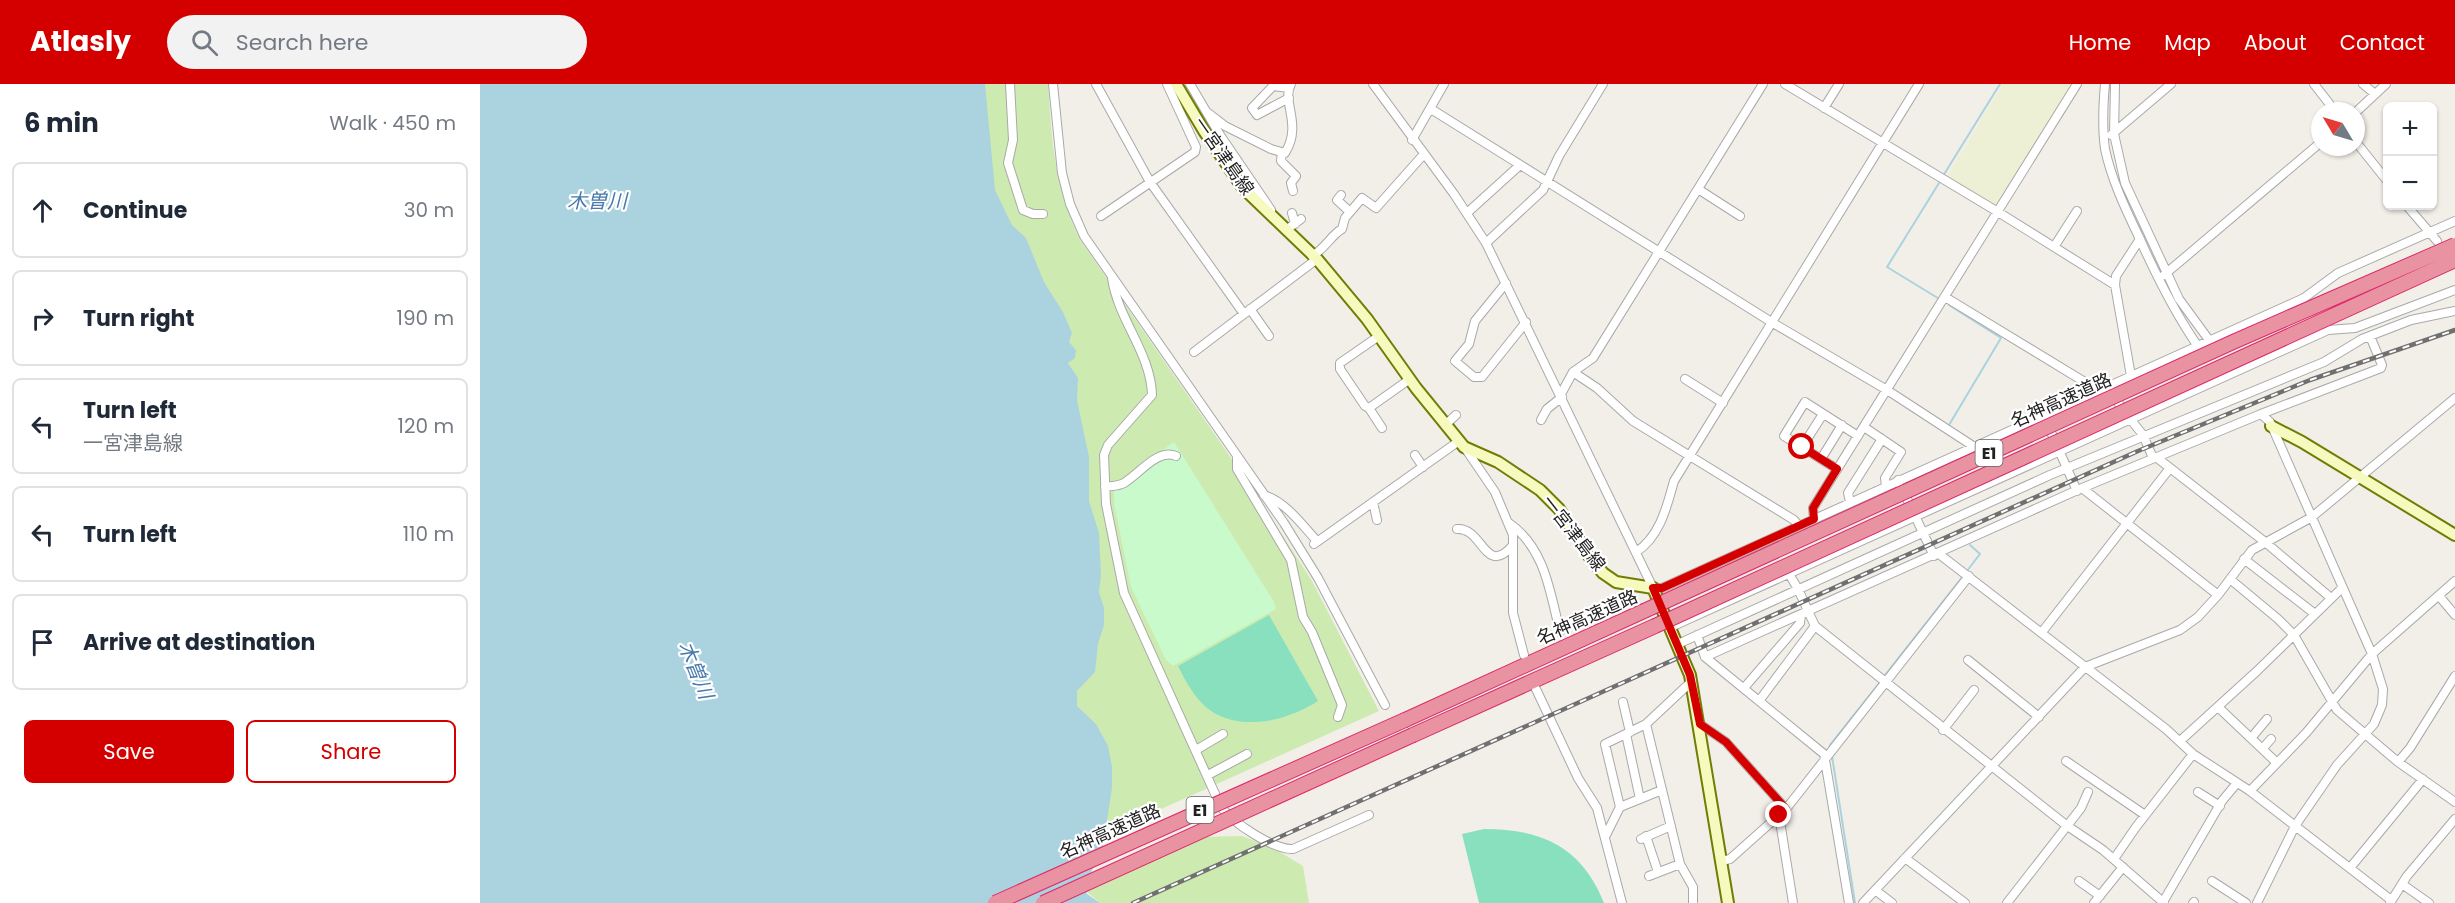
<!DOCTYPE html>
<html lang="en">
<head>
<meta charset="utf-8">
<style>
	:root { --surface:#fff; --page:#f2f2f3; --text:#1f2937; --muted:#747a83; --line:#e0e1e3; --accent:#d40000 }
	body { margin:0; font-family:Poppins,"Noto Sans JP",sans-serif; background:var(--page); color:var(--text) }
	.controls { position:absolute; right:18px; top:18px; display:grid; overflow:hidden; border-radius:9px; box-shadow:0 2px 4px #0004 }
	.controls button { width:54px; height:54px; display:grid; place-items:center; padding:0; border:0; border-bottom:2px solid var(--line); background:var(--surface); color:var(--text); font:30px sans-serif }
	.compass { position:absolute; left:1831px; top:18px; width:54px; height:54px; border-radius:50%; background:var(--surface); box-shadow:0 2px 4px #0004; rotate:308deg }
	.stop { position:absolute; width:18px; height:18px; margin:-14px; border:4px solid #d40000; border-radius:50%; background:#fff }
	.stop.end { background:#d40000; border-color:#fff; box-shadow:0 2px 6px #0008 }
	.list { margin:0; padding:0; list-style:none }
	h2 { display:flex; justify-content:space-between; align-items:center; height:78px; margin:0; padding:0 24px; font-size:26px }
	h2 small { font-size:20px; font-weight:400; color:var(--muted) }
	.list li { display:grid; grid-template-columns:39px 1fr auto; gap:18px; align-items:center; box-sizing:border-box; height:96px; margin:0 12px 12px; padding:0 12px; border:2px solid var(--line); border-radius:9px }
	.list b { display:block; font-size:22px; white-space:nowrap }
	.list p { margin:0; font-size:20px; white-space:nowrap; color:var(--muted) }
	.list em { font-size:20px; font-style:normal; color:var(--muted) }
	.actions { display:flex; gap:12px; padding:18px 24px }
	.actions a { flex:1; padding:14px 0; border:2px solid var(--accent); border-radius:9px; text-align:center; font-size:21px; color:var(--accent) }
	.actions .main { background:var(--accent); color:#fff }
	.icon { flex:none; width:33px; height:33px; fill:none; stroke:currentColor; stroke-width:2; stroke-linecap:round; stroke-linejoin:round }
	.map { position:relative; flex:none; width:1975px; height:819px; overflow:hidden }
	header { display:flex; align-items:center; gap:36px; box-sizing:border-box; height:84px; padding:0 30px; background:var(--accent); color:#fff }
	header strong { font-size:28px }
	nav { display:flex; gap:33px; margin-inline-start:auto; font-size:21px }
	.search { width:420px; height:54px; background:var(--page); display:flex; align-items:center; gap:15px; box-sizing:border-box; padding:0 21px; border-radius:33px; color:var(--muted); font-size:22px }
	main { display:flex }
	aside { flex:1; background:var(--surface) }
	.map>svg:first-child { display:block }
	.farmland { fill:#eef0d5 }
	.grass { fill:#cdebb0 }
	.park { fill:#c8facc }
	.pitch { fill:#88e0be }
	.water { fill:#aad3df }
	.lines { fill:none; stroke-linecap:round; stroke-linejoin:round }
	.stream { stroke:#aad3df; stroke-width:2 }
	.street-casing { stroke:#a9a9a9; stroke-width:10 }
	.secondary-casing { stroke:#707d05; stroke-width:14 }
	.highway-casing { stroke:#dc2a67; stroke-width:16 }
	.street { stroke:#fff; stroke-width:8 }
	.secondary { stroke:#f7fabf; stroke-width:10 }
	.highway { stroke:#e892a2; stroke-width:14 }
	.rail-casing { stroke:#707070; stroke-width:4.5 }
	.rail { stroke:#fff; stroke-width:2; stroke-dasharray:7; stroke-linecap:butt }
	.highway-bridge-casing { stroke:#dc2a67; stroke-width:16; stroke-linecap:butt }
	.highway-bridge { stroke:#e892a2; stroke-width:14 }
	.route { stroke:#d40000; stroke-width:8 }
	.labels { text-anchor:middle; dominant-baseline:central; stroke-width:4.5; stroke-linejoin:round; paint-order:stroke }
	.shield { fill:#fff; stroke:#646464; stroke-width:1.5 }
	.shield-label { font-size:16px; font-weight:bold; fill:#222 }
	.street-label { font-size:18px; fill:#222; stroke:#fff }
	.water-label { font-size:20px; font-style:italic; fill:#4a7aab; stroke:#fff }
</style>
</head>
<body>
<header>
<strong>Atlasly</strong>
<div class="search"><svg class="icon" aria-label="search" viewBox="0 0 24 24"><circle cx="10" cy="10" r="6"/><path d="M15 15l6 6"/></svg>Search here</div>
<nav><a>Home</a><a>Map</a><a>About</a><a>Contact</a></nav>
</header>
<main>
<aside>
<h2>6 min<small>Walk · 450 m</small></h2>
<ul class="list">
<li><svg class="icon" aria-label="ahead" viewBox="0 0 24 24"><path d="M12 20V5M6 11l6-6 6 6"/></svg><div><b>Continue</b></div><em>30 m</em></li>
<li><svg class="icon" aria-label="right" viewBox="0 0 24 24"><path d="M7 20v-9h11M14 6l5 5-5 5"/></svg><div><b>Turn right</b></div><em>190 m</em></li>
<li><svg class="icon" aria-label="left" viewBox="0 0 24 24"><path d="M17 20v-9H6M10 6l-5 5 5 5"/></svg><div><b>Turn left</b><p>一宮津島線</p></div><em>120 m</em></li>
<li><svg class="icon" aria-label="left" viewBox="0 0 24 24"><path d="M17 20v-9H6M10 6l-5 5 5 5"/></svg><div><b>Turn left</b></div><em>110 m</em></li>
<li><svg class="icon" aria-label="arrive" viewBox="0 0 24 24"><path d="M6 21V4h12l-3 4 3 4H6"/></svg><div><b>Arrive at destination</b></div></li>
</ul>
<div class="actions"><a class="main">Save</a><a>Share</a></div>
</aside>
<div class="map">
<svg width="1975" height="819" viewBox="0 0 1975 819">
	<rect width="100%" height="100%" fill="#f2efe9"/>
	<path class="farmland" d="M 1523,0 L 1594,0 L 1515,123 L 1466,94 Z"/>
	<path class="grass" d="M 499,0 L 568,0 C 572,59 574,99 599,154 L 778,413 L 832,497 L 899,627 L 659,735 L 646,742 L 639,749 L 633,748 L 617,756 L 596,638 L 598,325 L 591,285 L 534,149 L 511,102 Z
		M 762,752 L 795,765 L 823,782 L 829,819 L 620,819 L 605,806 L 717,753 Z"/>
	<path class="park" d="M 694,358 L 794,518 L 796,525 L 693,582 L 686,576 L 651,503 L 634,419 L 634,401 Z"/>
	<path class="pitch" d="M 789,531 L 838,617 C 809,636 763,648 731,627 C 716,617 706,598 698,582 Z
		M 1004,745 C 1062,745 1102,763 1124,819 L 999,819 L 982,750 Z"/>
	<path class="water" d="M 0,0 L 505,0 L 515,106 L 532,141 L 546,154 L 564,198 L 583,228 L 592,249 L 589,258 L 596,266 L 595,274 L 588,279 L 598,294 L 597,316 L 609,373 L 609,417 L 619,449 L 621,491 L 619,508 L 624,524 L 624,541 L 618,560 L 615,588 L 597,607 L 597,622 L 616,640 L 628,662 L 632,683 L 632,704 L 623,762 L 605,802 L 607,810 L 620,819 L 0,819 Z"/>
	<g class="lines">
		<path class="stream" d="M 1463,92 L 1520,0
			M 1459,99 L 1407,183 L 1461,216
			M 1469,341 L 1521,254 L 1469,221
			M 1487,487 L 1500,470 L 1490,461
			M 1405,591 L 1483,492
			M 1350,661 L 1400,598
			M 1352,672 L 1375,819"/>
		<defs>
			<path id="street" d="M 530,0 L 533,56 L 528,79 L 543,126 L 553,130 L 563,130
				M 573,0 L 582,89 L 590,120 L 604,152 L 804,439 L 838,494 L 905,621
				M 616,0 L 670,98 L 764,230 L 837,175
				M 710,0 L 740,51 L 791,126
				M 893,0 L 974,110 L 1006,159 L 1173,504 L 1182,504 L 1824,214 L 1858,189 L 1975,137
				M 1305,0 L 1518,128 L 1635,201
				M 1625,0 C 1623,22 1622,43 1625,65 C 1631,94 1645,124 1658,151 C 1675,189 1693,226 1717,261
				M 1635,0 L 1634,50 L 1645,99 L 1699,215 L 1729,256
				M 1834,0 L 1855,27
				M 1883,0 L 1895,10
				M 809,4 L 793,2 L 772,24 L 777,31 L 809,14
				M 1344,24 L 1359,0
				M 951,25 L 1293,239 L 1407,306 L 1493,362
				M 1876,28 L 1906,0
				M 728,29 L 745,42 L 791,65 L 805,69 C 823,40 801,18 811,0
				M 1631,51 L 1691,0
				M 932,56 L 964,0
				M 1876,58 L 1908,98
				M 802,68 L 801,77 L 816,92 L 811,99 L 813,107
				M 1218,105 L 1260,132
				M 861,111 L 857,116 L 870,128
				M 1927,122 L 1957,157
				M 812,129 L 815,140
				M 987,129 L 1040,81
				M 621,132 L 715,68 L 716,63 L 687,0
				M 806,146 L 821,135
				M 1006,159 L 1063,106 L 1079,72 L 1123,0
				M 1574,163 L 1597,127
				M 832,172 C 846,164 851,151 862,145 L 865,134 L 882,114 L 896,124 L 944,70
				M 1684,191 L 1840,59
				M 632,194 C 638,236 671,269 672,311 L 628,361 L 624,371 L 626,420 L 644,509 L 741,723 C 753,739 794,766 813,765 L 889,731
				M 1026,199 L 995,237 L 989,260 L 975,277 L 994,293 L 1002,293 L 1046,238
				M 1465,213 L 1608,300 L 1614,307
				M 770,225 L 789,252
				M 899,252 L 860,279 L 860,285 L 885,322 L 889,324 L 930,295
				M 714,268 L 764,230
				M 1093,288 L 1117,304 L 1153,337 L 1314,436 L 1319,442
				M 1651,292 L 1635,201 L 1636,192 L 1660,155
				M 1205,295 L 1243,319
				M 1630,300 L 1644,331
				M 1081,310 L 1093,288 L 1113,274 L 1283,0
				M 889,324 L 902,344
				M 1563,330 L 1597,407
				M 1781,330 L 1901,284 L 1902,281 L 1890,252
				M 1061,336 L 1067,325 L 1082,313
				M 1651,336 L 1663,351 L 1673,374
				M 965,341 L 976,331
				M 1384,343 L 1421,368 L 1405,394 L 1406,402
				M 1322,363 L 1343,330
				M 985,364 L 1015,408 L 1033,451 L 1033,529 L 1044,571
				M 935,371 L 943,383
				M 757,372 L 757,385 L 811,476 L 823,533 L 832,548 L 862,621 L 858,633
				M 1676,373 L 1785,458 L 1851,514
				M 1341,375 L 1362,341
				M 1357,385 L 1304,352 L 1325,318 L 1378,352
				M 1418,396 L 1454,472
				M 625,403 C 631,402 639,402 644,399 C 659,390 678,364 696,372
				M 1602,404 L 1738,511
				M 784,411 C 806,418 822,441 837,457
				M 893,418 L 897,436
				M 1370,418 L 1368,409 L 1402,355
				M 1334,435 L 1333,424 L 1597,0
				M 1029,439 C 1065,464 1070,508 1080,548
				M 977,445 C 1003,443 1005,494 1033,461
				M 834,460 L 979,357
				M 1156,468 C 1180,453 1187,422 1194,397 L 1439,0
				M 1459,470 L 1686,645 L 1713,670 L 1770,707 L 1911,816
				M 1764,475 L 1835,530
				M 1309,490 L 1318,505 L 1335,542 L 1586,741 L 1623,766 L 1684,819
				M 1750,495 L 1798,535 L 1814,551 L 1857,626 L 1918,678 L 1975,718
				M 1959,512 L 1975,531
				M 1191,543 L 1848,246 L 1875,244 L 1975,206
				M 1562,548 L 1690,384
				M 1217,551 L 1225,573
				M 1198,560 L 1570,391 L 1844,278 L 1882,255 L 1931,236 L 1975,227
				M 1488,576 L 1559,633
				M 1264,604 L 1320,539 L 1321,531
				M 1056,605 L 1098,694 L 1117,724 L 1142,819
				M 1279,617 L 1335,542
				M 1143,618 L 1150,648
				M 1738,623 L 1797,679
				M 1166,640 L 1212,597
				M 1220,640 L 1246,658 L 1306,725
				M 1463,646 L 1494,606
				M 1146,650 L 1160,715
				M 1772,653 L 1787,635
				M 1700,657 L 1777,587 L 1862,504
				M 1783,664 L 1791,655
				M 716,666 L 743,650
				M 1586,677 L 1665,731
				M 1918,678 L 1930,664 L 1975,592
				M 728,691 L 767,670
				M 1770,707 L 1826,649 L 1892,570 L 1975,497
				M 1718,708 L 1740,722
				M 1140,723 L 1125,660 L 1166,640 L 1200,780 L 1213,803 L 1213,819
				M 1299,731 L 1313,819
				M 1166,752 L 1178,788
				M 1125,753 L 1140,723 L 1182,706
				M 1161,755 L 1191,742
				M 1425,774 L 1485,819
				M 1634,775 L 1656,743 L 1713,670
				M 1242,777 L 1250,775 L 1306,725 L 1489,492
				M 1870,784 L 1943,695
				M 1169,792 L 1200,780
				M 1599,797 L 1620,812
				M 1732,797 L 1766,819
				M 1922,800 L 1949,819
				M 1395,806 L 1412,819
				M 1683,818 L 1742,717 L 1757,699
				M 1369,819 L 1344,670 L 1225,573 L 1602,404 L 1781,330 L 1790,338 L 1892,570 L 1903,605 L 1902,621 L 1894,640 L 1857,681 L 1815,742 L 1777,819
				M 1383,819 L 1605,583 L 1700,546 L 1718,533 L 1738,511 L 1772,466 L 1832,433 L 1975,314
				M 1527,819 L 1601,724 L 1608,708
				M 1614,819 L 1643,783
				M 1713,819 L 1714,818
				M 1910,819 L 1927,792 L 1975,735"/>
			<path id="secondary" d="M 696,0 L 724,47 L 763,104 L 837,175 L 887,235 L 936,304 L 984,363 L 1018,378 L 1060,406 L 1079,425 L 1109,472 L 1123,489 L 1136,498 L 1173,504 L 1210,591 L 1248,819
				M 1791,342 L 1822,358 L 1975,451"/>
			<path id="highway" d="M 925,636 L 1164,527
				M 933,651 L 1175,542"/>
		</defs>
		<use href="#street" class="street-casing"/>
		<use href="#secondary" class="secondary-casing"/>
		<use href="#highway" class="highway-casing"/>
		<use href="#street" class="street"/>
		<use href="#secondary" class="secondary"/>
		<use href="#highway" class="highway"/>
		<defs>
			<path id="rail" d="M 653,819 L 1658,367 L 1830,296 L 1975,246"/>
		</defs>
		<use href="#rail" class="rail-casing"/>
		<use href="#rail" class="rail"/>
		<defs>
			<path id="highway-bridge" d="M 1164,527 L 1753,258 L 1975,161
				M 1175,542 L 1975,176
				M 515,819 L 925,636
				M 563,819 L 933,651"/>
		</defs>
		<use href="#highway-bridge" class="highway-bridge-casing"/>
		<use href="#highway-bridge" class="highway-bridge"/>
	</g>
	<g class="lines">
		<path class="route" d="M 1299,731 L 1306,725 L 1246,658 L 1220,640 L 1210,591 L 1173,504 L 1182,504 L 1334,435 L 1333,424 L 1357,385 L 1322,363"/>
	</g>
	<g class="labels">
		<g class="shield">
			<rect x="1495.5" y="356" width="27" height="26" rx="4.5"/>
			<rect x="706.5" y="713" width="27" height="26" rx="4.5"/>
		</g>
		<g class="shield-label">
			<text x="1509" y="369">E1</text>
			<text x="720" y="726">E1</text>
		</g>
		<g class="street-label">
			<text transform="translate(744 72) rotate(55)">一宮津島線</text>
			<text transform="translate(1581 316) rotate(-24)">名神高速道路</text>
			<text transform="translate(1094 449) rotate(52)">一宮津島線</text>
			<text transform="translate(1107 533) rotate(-24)">名神高速道路</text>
			<text transform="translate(630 747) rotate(-24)">名神高速道路</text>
		</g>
		<g class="water-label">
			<text x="117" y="117">木曽川</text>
			<text transform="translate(216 586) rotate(68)">木曽川</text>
		</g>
	</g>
</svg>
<div class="controls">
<button>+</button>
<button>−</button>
</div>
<svg class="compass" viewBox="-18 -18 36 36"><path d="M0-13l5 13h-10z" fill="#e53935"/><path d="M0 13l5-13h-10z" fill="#747a83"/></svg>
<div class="stop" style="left:1322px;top:363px"></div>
<div class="stop end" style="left:1299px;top:731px"></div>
</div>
</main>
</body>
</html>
